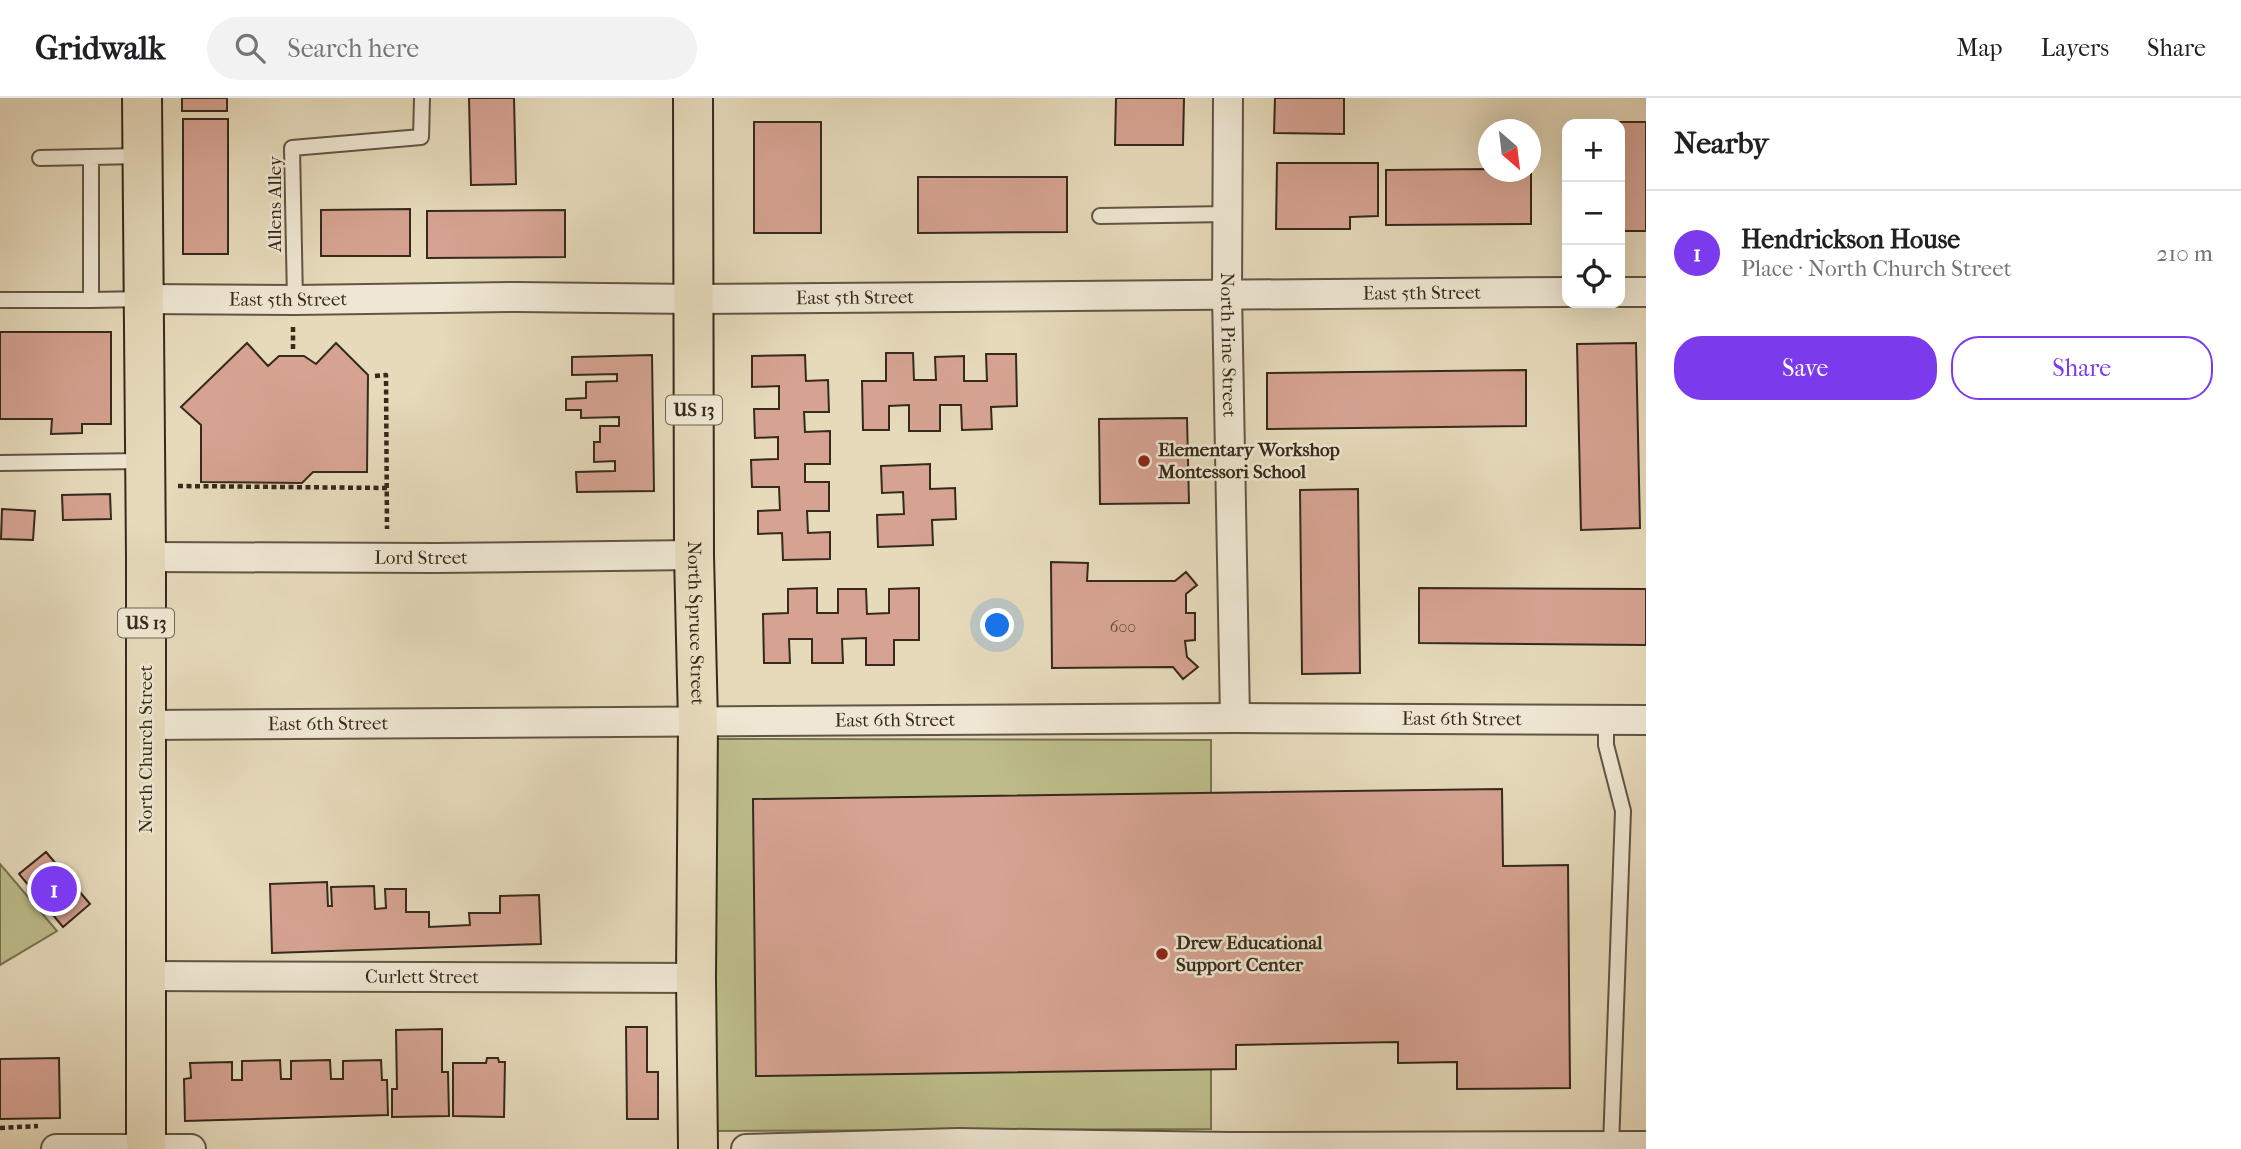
<!DOCTYPE html>
<html lang="en">
<head>
<meta charset="utf-8">
<style>
	:root { --surface:#fff; --page:#f2f2f2; --text:#202124; --muted:#757577; --line:#e0e0e0; --accent:#7c3aed }
	body { margin:0; font-family:"IM FELL French Canon",serif; background:var(--page); color:var(--text) }
	.controls { position:absolute; right:21px; top:21px; display:grid; overflow:hidden; border-radius:14px; box-shadow:0 7px 28px #0002 }
	.controls button { width:63px; height:63px; display:grid; place-items:center; padding:0; border:0; border-bottom:2px solid var(--line); background:var(--surface); color:var(--text); font:35px sans-serif }
	.compass { position:absolute; left:1478px; top:21px; width:63px; height:63px; border-radius:50%; background:var(--surface); box-shadow:0 7px 28px #0002; rotate:152deg }
	.you { position:absolute; left:998px; top:528px; width:24px; height:24px; margin:-18px; border:5px solid #fff; border-radius:50%; background:#1a73e8; box-shadow:0 0 0 10px #1a73e833 }
	.badge { display:grid; place-items:center; width:46px; height:46px; border-radius:50%; background:var(--accent); color:#fff; font-size:23px; font-weight:700 }
	.pin { position:absolute; translate:-50% -50%; border:4px solid #fff; box-shadow:0 2px 7px #0006 }
	.list { margin:0; padding:0; list-style:none }
	h2 { display:flex; justify-content:space-between; align-items:center; height:91px; margin:0; padding:0 28px; font-size:30px }
	h2 small { font-size:23px; font-weight:400; color:var(--muted) }
	.list li { display:grid; grid-template-columns:46px 1fr auto; gap:21px; align-items:center; box-sizing:border-box; height:126px; padding:0 28px; border-top:2px solid var(--line) }
	.list b { display:block; font-size:26px; white-space:nowrap }
	.list p { margin:0; font-size:23px; white-space:nowrap; color:var(--muted) }
	.list em { font-size:23px; font-style:normal; color:var(--muted) }
	.actions { display:flex; gap:14px; padding:21px 28px }
	.actions a { flex:1; padding:16px 0; border:2px solid var(--accent); border-radius:28px; text-align:center; font-size:24px; color:var(--accent) }
	.actions .main { background:var(--accent); color:#fff }
	.icon { flex:none; width:38px; height:38px; fill:none; stroke:currentColor; stroke-width:2; stroke-linecap:round; stroke-linejoin:round }
	.map { position:relative; flex:none; width:1646px; height:1051px; overflow:hidden }
	header { display:flex; align-items:center; gap:42px; box-sizing:border-box; height:98px; padding:0 35px; background:var(--surface); border-bottom:2px solid var(--line) }
	header strong { font-size:33px }
	nav { display:flex; gap:38px; margin-inline-start:auto; font-size:24px }
	.search { width:490px; height:63px; background:var(--page); display:flex; align-items:center; gap:18px; box-sizing:border-box; padding:0 24px; border-radius:38px; color:var(--muted); font-size:26px }
	main { display:flex }
	aside { flex:1; background:var(--surface) }
	.map>svg:first-child { display:block }
	.green { fill:#bdbd8b; stroke:#7a7453; stroke-width:2 }
	.building { fill:#d6a392; stroke:#362a1b; stroke-width:2 }
	.lines { fill:none; stroke-linecap:round; stroke-linejoin:round }
	.lane-casing { stroke:#625643; stroke-width:18 }
	.street-casing { stroke:#625643; stroke-width:32 }
	.primary-casing { stroke:#362a1b; stroke-width:42 }
	.path { stroke:#362a1b; stroke-width:4.5; stroke-dasharray:5 3.5; stroke-linecap:butt }
	.lane { stroke:#efe7d3; stroke-width:14 }
	.street { stroke:#efe7d3; stroke-width:28 }
	.primary { stroke:#e6dabb; stroke-width:38 }
	.poi-dot { fill:#8f2418; stroke:#efe7d3; stroke-width:2.5 }
	.labels { text-anchor:middle; dominant-baseline:central; stroke-width:5; stroke-linejoin:round; paint-order:stroke }
	.number-label { font-size:16px; fill:#5e4839 }
	.shield { fill:#efe7d3; stroke:#6e6352; stroke-width:2 }
	.shield-label { font-size:18px; font-weight:bold; fill:#362a1b }
	.street-label { font-size:19px; fill:#362a1b; stroke:#efe7d3 }
	.poi-label { font-size:19px; font-weight:bold; fill:#362a1b; stroke:#efe7d3; text-anchor:start }
</style>
</head>
<body>
<header>
<strong>Gridwalk</strong>
<div class="search"><svg class="icon" aria-label="search" viewBox="0 0 24 24"><circle cx="10" cy="10" r="6"/><path d="M15 15l6 6"/></svg>Search here</div>
<nav><a>Map</a><a>Layers</a><a>Share</a></nav>
</header>
<main>
<div class="map">
<svg width="1646" height="1051" viewBox="0 0 1646 1051">
	<rect width="100%" height="100%" fill="#e6dabb"/>
	<filter id="stains"><feTurbulence type="fractalNoise" baseFrequency=".00286" numOctaves="4"/><feColorMatrix values="0 0 0 0 .2 0 0 0 0 .09 0 0 0 0 .02 0 0 0 .5 -.17"/></filter>
	<radialGradient id="worn" r=".72"><stop offset=".6" stop-color="#630" stop-opacity="0"/><stop offset="1" stop-color="#630" stop-opacity=".3"/></radialGradient>
	<path class="green" d="M 710,641 L 1211,642 L 1211,1031 L 712,1033 Z
		M 0,766 L 57,833 L 0,867 Z"/>
	<path class="building" d="M 182,0 L 227,0 L 227,13 L 182,13 Z
		M 469,0 L 514,0 L 516,86 L 471,87 Z
		M 1116,0 L 1184,0 L 1183,47 L 1115,47 Z
		M 1275,0 L 1344,0 L 1344,36 L 1274,35 Z
		M 183,21 L 228,21 L 228,156 L 183,156 Z
		M 754,24 L 821,24 L 821,135 L 754,135 Z
		M 1599,24 L 1646,24 L 1646,133 L 1620,133 L 1620,26 L 1599,26 Z
		M 1277,65 L 1378,65 L 1378,118 L 1350,119 L 1350,131 L 1276,131 Z
		M 1531,70 L 1531,126 L 1386,127 L 1386,72 L 1489,71 L 1489,74 L 1531,74 Z
		M 918,79 L 1067,79 L 1067,134 L 918,135 Z
		M 410,111 L 410,158 L 321,158 L 321,112 Z
		M 565,112 L 565,159 L 427,160 L 427,113 Z
		M 0,234 L 111,234 L 111,326 L 82,326 L 82,335 L 51,336 L 52,321 L 0,321 Z
		M 247,245 L 268,268 L 279,258 L 304,258 L 316,266 L 336,245 L 368,277 L 367,374 L 313,374 L 302,385 L 201,384 L 201,327 L 181,309 Z
		M 1636,245 L 1640,430 L 1581,432 L 1577,246 Z
		M 886,255 L 913,255 L 914,282 L 936,282 L 935,259 L 964,258 L 964,283 L 987,283 L 986,256 L 1016,256 L 1017,308 L 991,309 L 992,331 L 962,332 L 961,307 L 940,307 L 940,333 L 909,333 L 909,307 L 889,308 L 889,332 L 863,332 L 862,283 L 886,283 Z
		M 652,257 L 654,393 L 577,394 L 576,374 L 615,373 L 615,363 L 594,364 L 594,344 L 600,344 L 600,328 L 619,328 L 619,319 L 581,320 L 581,312 L 566,312 L 566,301 L 586,300 L 586,284 L 617,283 L 617,276 L 572,277 L 572,259 Z
		M 805,257 L 806,283 L 828,282 L 829,314 L 804,314 L 805,334 L 830,333 L 830,366 L 805,366 L 805,384 L 829,384 L 829,413 L 807,413 L 808,435 L 830,434 L 830,461 L 783,462 L 782,435 L 758,436 L 758,413 L 780,412 L 779,389 L 752,389 L 751,362 L 778,361 L 778,339 L 755,340 L 754,311 L 779,311 L 779,288 L 752,289 L 752,258 Z
		M 1526,272 L 1526,328 L 1267,331 L 1267,275 Z
		M 1187,320 L 1189,405 L 1100,406 L 1099,321 Z
		M 930,366 L 930,391 L 955,390 L 956,421 L 932,422 L 933,447 L 878,449 L 877,417 L 904,416 L 903,394 L 882,395 L 881,368 Z
		M 1358,391 L 1360,575 L 1302,576 L 1300,392 Z
		M 110,396 L 111,421 L 63,422 L 62,397 Z
		M 2,411 L 35,413 L 33,442 L 1,441 Z
		M 1051,464 L 1088,465 L 1087,483 L 1175,483 L 1186,474 L 1197,487 L 1186,496 L 1186,515 L 1195,515 L 1195,542 L 1185,543 L 1187,559 L 1198,569 L 1183,581 L 1173,569 L 1052,570 Z
		M 817,490 L 817,515 L 838,515 L 838,491 L 866,491 L 867,516 L 889,515 L 889,491 L 919,490 L 919,542 L 894,542 L 894,567 L 866,567 L 866,540 L 842,541 L 843,565 L 812,565 L 812,541 L 789,541 L 790,565 L 764,565 L 763,516 L 788,515 L 788,491 Z
		M 1419,490 L 1646,491 L 1646,547 L 1419,545 Z
		M 1502,691 L 1503,768 L 1568,767 L 1570,990 L 1457,991 L 1457,964 L 1398,965 L 1398,944 L 1236,947 L 1236,971 L 756,978 L 753,701 Z
		M 46,754 L 90,806 L 63,829 L 19,776 Z
		M 327,784 L 328,808 L 332,808 L 331,789 L 374,788 L 375,811 L 386,810 L 385,791 L 406,791 L 406,814 L 429,814 L 429,829 L 470,827 L 469,815 L 500,815 L 500,798 L 539,797 L 541,846 L 272,855 L 270,786 Z
		M 626,929 L 647,929 L 647,974 L 658,974 L 658,1021 L 627,1021 Z
		M 442,931 L 442,974 L 448,974 L 449,1018 L 392,1019 L 392,991 L 397,991 L 396,932 Z
		M 59,960 L 60,1020 L 0,1021 L 0,961 Z
		M 487,960 L 498,960 L 499,964 L 505,964 L 504,1019 L 453,1018 L 453,965 L 486,965 Z
		M 280,962 L 281,981 L 291,981 L 291,963 L 330,962 L 331,981 L 343,981 L 343,963 L 381,962 L 382,982 L 387,982 L 388,1017 L 185,1023 L 184,981 L 191,980 L 190,965 L 232,964 L 232,982 L 242,982 L 242,963 Z"/>
	<g class="lines">
		<defs>
			<path id="lane" d="M 40,60 L 141,58
				M 91,60 L 91,202 L 143,201
				M 1100,118 L 1228,116
				M 0,202 L 91,202
				M 295,202 L 292,50 L 421,39 L 422,0
				M 0,365 L 143,363
				M 1606,622 L 1606,647 L 1623,713 L 1611,1048"/>
			<g id="street">
				<path id="s1" d="M 1228,0 L 1227,196 L 1235,620"/>
				<path d="M 1620,194 L 1646,194"/>
				<path id="s2" d="M 143,201 L 295,202 L 516,199 L 694,201 L 1567,194"/>
				<path id="s3" d="M 146,459 L 436,460 L 694,457"/>
				<path id="s4" d="M 146,627 L 1235,620 L 1646,622"/>
				<path id="s5" d="M 147,878 L 696,880"/>
				<path d="M 56,1051 L 191,1051"/>
				<path d="M 746,1051 L 958,1045 L 1229,1049 L 1646,1048"/>
			</g>
			<g id="primary">
				<path d="M 142,0 L 146,459 L 146,1051"/>
				<path id="s6" d="M 693,0 L 694,457 L 698,624 L 696,880 L 698,1051"/>
			</g>
		</defs>
		<use href="#lane" class="lane-casing"/>
		<use href="#street" class="street-casing"/>
		<use href="#primary" class="primary-casing"/>
		<path class="path" d="M 293,229 L 293,251
			M 375,278 L 386,277 L 387,431
			M 178,388 L 387,390
			M 0,1030 L 38,1028"/>
		<use href="#lane" class="lane"/>
		<use href="#street" class="street"/>
		<use href="#primary" class="primary"/>
	</g>
	<g class="poi-dot">
		<circle cx="1144" cy="363" r="7"/>
		<circle cx="1162" cy="856" r="7"/>
	</g>
	<g class="labels">
		<g class="number-label">
			<text x="1123" y="528">600</text>
		</g>
		<g class="shield">
			<rect x="666" y="297.5" width="56" height="29" rx="5"/>
			<rect x="118" y="510.5" width="56" height="29" rx="5"/>
		</g>
		<g class="shield-label">
			<text x="694" y="312">US 13</text>
			<text x="146" y="525">US 13</text>
		</g>
		<g class="street-label">
			<text transform="translate(275 106) rotate(-90)">Allens Alley</text>
			<text stroke="none"><textPath href="#s2" startOffset="1279">East 5th Street</textPath></text>
			<text stroke="none"><textPath href="#s2" startOffset="712">East 5th Street</textPath></text>
			<text stroke="none"><textPath href="#s2" startOffset="145">East 5th Street</textPath></text>
			<text stroke="none"><textPath href="#s1" startOffset="247">North Pine Street</textPath></text>
			<text stroke="none"><textPath href="#s3" startOffset="275">Lord Street</textPath></text>
			<text stroke="none"><textPath href="#s6" startOffset="525">North Spruce Street</textPath></text>
			<text stroke="none"><textPath href="#s4" startOffset="1316">East 6th Street</textPath></text>
			<text stroke="none"><textPath href="#s4" startOffset="749">East 6th Street</textPath></text>
			<text stroke="none"><textPath href="#s4" startOffset="182">East 6th Street</textPath></text>
			<text transform="translate(146 651) rotate(-90)">North Church Street</text>
			<text stroke="none"><textPath href="#s5" startOffset="275">Curlett Street</textPath></text>
		</g>
		<g class="poi-label">
			<text x="1158" y="352">Elementary Workshop<tspan x="1158" dy="22">Montessori School</tspan></text>
			<text x="1176" y="845">Drew Educational<tspan x="1176" dy="22">Support Center</tspan></text>
		</g>
	</g>
	<rect width="100%" height="100%" filter="url(#stains)"/>
	<rect width="100%" height="100%" fill="url(#worn)"/>
</svg>
<div class="controls">
<button>+</button>
<button>−</button>
<button><svg class="icon" aria-label="locate" viewBox="0 0 24 24"><circle cx="12" cy="12" r="6"/><path d="M12 2v4M12 18v4M2 12h4M18 12h4"/></svg></button>
</div>
<svg class="compass" viewBox="-18 -18 36 36"><path d="M0-13l5 13h-10z" fill="#e53935"/><path d="M0 13l5-13h-10z" fill="#757577"/></svg>
<div class="you"></div>
<div class="pin badge" style="left:54px;top:791px">1</div>
</div>
<aside>
<h2>Nearby<small></small></h2>
<ul class="list">
<li><span class="badge">1</span><div><b>Hendrickson House</b><p>Place · North Church Street</p></div><em>210 m</em></li>
</ul>
<div class="actions"><a class="main">Save</a><a>Share</a></div>
</aside>
</main>
</body>
</html>
